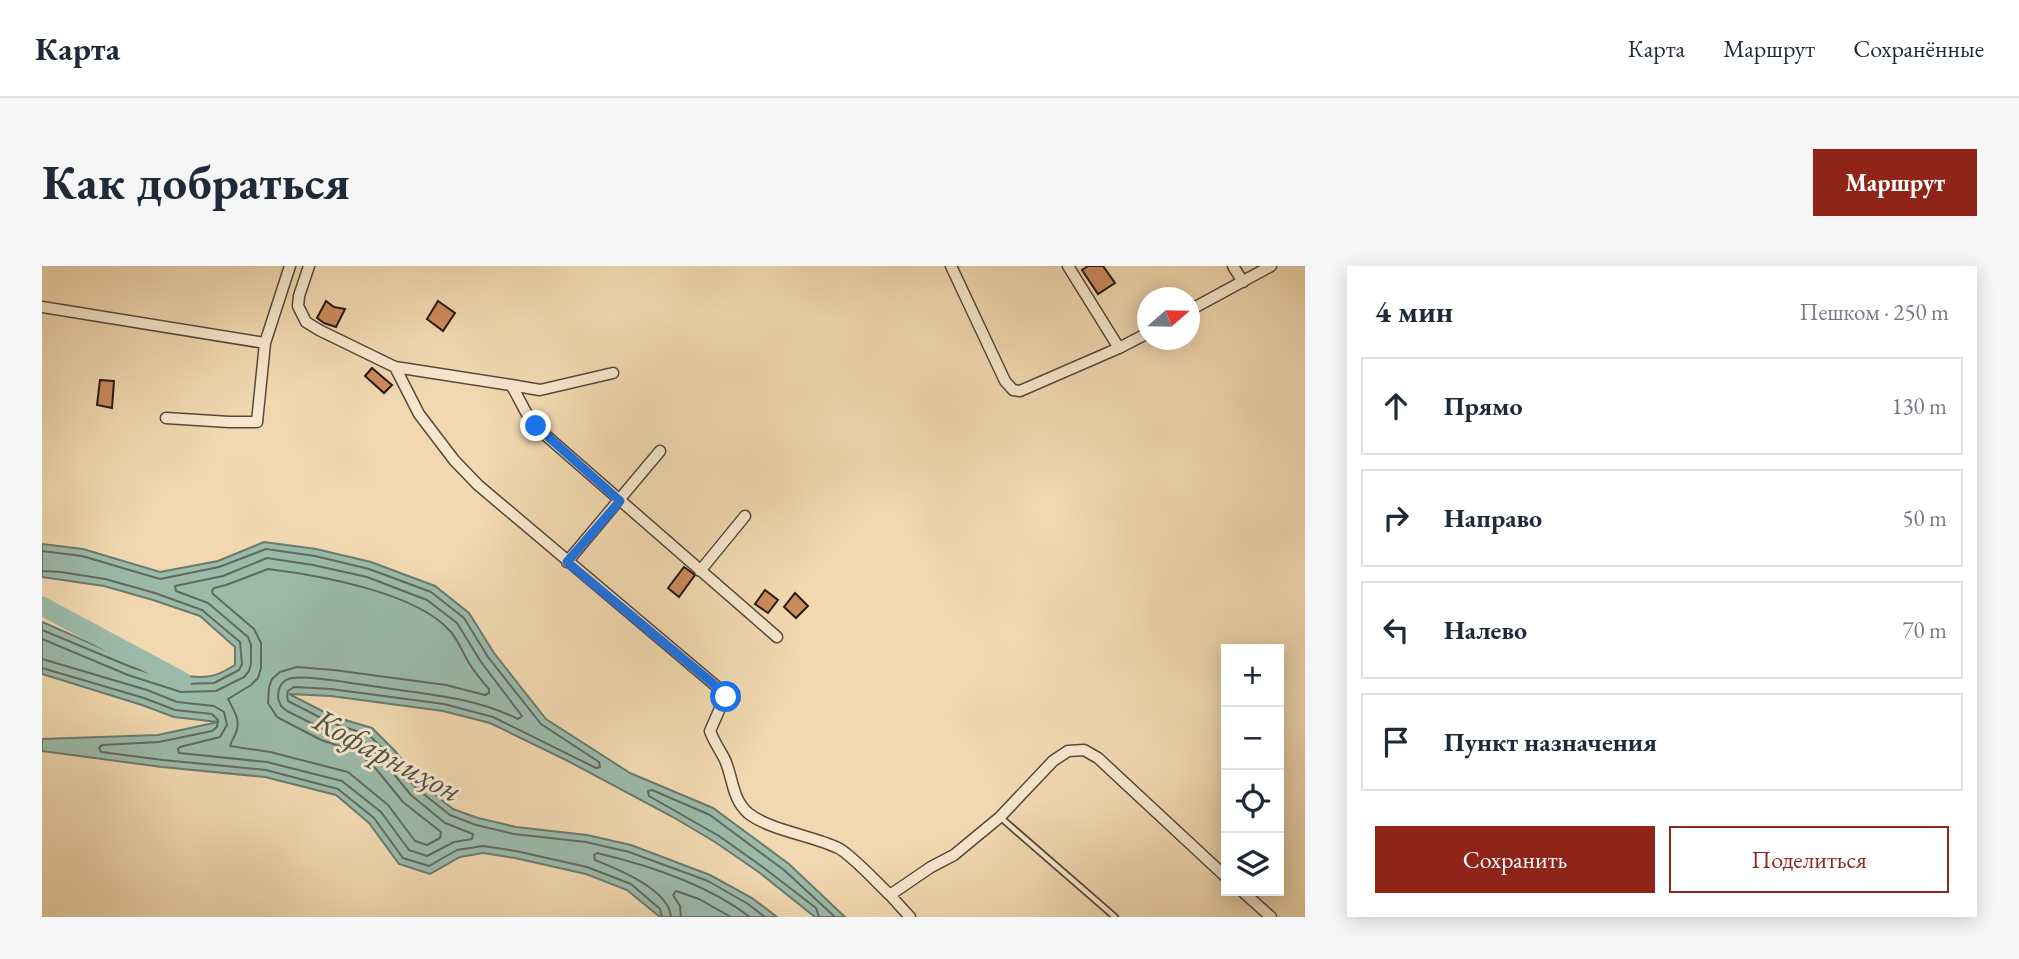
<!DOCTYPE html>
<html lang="ru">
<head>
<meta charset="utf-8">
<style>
	:root { --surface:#fff; --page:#f6f6f7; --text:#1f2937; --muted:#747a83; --line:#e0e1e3; --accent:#8f2418 }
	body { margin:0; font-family:"EB Garamond",serif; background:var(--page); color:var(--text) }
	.controls { position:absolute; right:21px; bottom:21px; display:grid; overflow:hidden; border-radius:0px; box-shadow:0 4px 18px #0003 }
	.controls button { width:63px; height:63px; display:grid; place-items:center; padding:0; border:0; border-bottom:2px solid var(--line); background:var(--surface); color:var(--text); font:35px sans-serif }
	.compass { position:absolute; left:1095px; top:21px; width:63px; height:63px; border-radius:50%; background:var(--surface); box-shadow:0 4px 18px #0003; rotate:70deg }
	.stop { position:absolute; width:21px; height:21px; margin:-16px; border:5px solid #1a73e8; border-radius:50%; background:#fff }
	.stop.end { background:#1a73e8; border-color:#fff; box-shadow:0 2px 7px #0008 }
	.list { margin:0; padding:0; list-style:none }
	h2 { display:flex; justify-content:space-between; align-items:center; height:91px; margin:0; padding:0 28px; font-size:30px }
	h2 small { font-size:23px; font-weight:400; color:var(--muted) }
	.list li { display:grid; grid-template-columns:46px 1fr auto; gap:21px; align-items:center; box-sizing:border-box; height:98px; margin:0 14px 14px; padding:0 14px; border:2px solid var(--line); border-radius:0px }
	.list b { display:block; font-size:26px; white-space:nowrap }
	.list em { font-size:23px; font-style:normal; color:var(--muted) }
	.actions { display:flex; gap:14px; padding:21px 28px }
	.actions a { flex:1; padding:16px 0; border:2px solid var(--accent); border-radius:0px; text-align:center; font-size:24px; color:var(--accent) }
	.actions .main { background:var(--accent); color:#fff }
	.icon { flex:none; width:38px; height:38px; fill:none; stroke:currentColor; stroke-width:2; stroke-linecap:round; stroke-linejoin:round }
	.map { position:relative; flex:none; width:1263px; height:651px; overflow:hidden; border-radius:0px }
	header { display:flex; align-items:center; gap:42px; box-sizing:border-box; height:98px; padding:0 35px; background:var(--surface); border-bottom:2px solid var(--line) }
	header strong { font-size:33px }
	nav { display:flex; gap:38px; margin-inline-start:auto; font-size:24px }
	.intro { display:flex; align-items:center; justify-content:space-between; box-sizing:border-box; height:168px; padding:0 42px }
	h1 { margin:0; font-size:49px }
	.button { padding:18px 32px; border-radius:0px; background:var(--accent); color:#fff; font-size:24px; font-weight:700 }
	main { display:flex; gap:42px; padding:0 42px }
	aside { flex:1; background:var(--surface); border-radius:0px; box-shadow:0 4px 18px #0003 }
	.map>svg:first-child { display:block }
	.water { fill:#9bbaaa; stroke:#6b7a6e; stroke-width:2 }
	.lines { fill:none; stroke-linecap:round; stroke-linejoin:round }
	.shore { stroke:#606a5f; stroke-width:2 }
	.river { stroke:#9bbaaa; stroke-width:19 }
	.building { fill:#cc8a5d; stroke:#241914; stroke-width:2 }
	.lane-casing { stroke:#57493b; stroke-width:8 }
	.street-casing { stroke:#57493b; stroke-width:13 }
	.lane { stroke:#f6e6cc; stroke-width:4.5 }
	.street { stroke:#f6e6cc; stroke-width:10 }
	.route { stroke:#1a73e8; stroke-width:9 }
	.labels { text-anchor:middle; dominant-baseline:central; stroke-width:6; stroke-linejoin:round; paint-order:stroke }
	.water-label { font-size:33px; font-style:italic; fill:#4e5148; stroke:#f6e6cc }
</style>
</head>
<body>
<header>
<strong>Карта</strong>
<nav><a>Карта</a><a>Маршрут</a><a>Сохранённые</a></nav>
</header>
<div class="intro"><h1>Как добраться</h1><a class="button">Маршрут</a></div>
<main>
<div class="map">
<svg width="1263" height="651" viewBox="0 0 1263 651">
	<rect width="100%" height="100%" fill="#f1d8b0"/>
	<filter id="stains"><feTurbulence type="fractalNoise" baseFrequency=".00286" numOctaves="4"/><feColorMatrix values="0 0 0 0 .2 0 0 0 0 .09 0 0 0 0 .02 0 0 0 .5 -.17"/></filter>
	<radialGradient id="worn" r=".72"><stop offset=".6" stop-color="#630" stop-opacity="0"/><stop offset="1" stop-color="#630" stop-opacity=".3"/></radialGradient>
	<path class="water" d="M 222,276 L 274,283 L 329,296 L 393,320 L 427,347 L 452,387 L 504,453 L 588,507 L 671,542 L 747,598 L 803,651 L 773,651 L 718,607 L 673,576 L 631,551 L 524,494 L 448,457 L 401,445 L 289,430 L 247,428 L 290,450 L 330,462 L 353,485 L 379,517 L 411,543 L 436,552 L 474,561 L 545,569 L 589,579 L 668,609 L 710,632 L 735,651 L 618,651 L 585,624 L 544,608 L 473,592 L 441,587 L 418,591 L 388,608 L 357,598 L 327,557 L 294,529 L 223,511 L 120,501 L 0,485 L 0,473 L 116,469 L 176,456 L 132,451 L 100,439 L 0,408 L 0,356 C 42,373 126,418 169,410 C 177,409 186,403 193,399 L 193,381 L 158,350 L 111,334 L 62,320 L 0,311 L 0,278 L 41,283 L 118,306 L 176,295 Z"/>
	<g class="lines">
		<path class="shore" d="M 0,285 L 40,290 L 118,313 L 177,301 L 224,283 L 273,290 L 327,303 L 389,326 L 422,352 L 446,391 L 499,458 L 557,496 L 558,501 L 554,502 L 451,451 L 402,438 L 289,423 L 252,421 L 246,425 L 245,430 L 246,435 L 287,456 L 327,469 L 348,490 L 374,522 L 408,549 L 434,559 L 472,568 L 544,576 L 587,586 L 666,615 L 706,638 L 723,651
			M 226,303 C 275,309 374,326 408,365 C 416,374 421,387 427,397 C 433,407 440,415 447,423 L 447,427 L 443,429 L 404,419 L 292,404 L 255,401 L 238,406 L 230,413 L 227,421 L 226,437 L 235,451 L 279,474 L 316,486 L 334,503 L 361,536 L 399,566 L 398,572 L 385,579 L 373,575 L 346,539 L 306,506 L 228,486 L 188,480 C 189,476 191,473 193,469 C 200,455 192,445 186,433 L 209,419 L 216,412 L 219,402 L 219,377 L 212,363 L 171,328 L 170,325 L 172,322 L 184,319 Z
			M 0,305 L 19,306 L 63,313 L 113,327 L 160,344 L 198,376 L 200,398 L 197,404 L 172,417 L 141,418 L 89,401 L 0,364
			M 0,373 L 86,409 L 139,426 L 174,425 L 202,411 L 207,405 L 209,398 L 209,379 L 206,371 L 166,337 L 134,325 L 133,320 L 181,310 L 225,292 L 271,299 L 325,311 L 385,334 L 415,357 L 439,396 L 480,450 L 476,453 C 427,429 377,428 324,419 C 306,417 267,409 250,412 C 239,414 236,423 236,432 L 239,440 L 245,445 L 283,464 L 322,476 L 342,496 L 369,529 L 403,557 L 431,568 L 430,573 L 412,576 L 385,590 L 367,584 L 339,546 L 300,515 L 225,496 L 137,487 L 136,483 L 138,481 L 178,471 L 185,459 L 182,446 L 172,440 L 135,436 L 105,424 L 0,393
			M 0,402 L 102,432 L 133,444 L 170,448 L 176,454 L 175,461 L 170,465 L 117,476 L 60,479 L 57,482 L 59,486 L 121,494 L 224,504 L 296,523 L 332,552 L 361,592 L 387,600 L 415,584 L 441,580 L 474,585 L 545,601 L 589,618 L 618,643 L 620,651
			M 629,651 C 627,623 575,603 553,594 L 552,589 L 555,587 C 606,599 666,619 708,651
			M 639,651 L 638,640 L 631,629 L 634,625 L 657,633 L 689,651
			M 777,651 L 774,642 L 722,602 L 677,570 L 607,530 L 606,525 L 610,524 L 668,549 L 742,604 L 793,651"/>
		<path class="river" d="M 0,340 L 140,415"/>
	</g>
	<path class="building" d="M 1046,0 L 1061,0 L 1073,17 L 1056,28 L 1040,4 Z
		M 284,35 L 292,41 L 303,43 L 294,61 L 282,57 L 275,52 Z
		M 396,35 L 413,47 L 401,65 L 385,53 Z
		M 330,102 L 350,119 L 342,127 L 323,110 Z
		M 58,114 L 72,115 L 70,142 L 55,139 Z
		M 642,301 L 653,309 L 637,331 L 626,322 Z
		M 723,324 L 736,334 L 726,347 L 713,338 Z
		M 753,327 L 766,340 L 754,352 L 742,341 Z"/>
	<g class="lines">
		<defs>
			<path id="lane" d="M 958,551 L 1073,651"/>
			<path id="street" d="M 267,0 L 257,30 L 256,40 L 264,56 L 277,64 L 353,101 L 377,148 L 412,194 L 436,219 L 680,425 L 683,431 L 668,465 C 672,476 678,484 683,494 C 691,512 690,533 706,547 C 727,564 771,570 796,582 C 809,588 836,618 848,629 L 889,601 L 912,589 L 958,551 L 1011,495 L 1026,485 L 1042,484 L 1056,492 L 1184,611
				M 909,0 L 963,115 L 971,124 L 978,125 L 1077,82
				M 1026,0 L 1077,82 L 1106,67
				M 1191,0 L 1201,16
				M 0,41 L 223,77
				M 1148,44 L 1229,0
				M 353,101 L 469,119 C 478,133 482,146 493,160 L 735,371
				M 469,119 L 498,124 L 571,107
				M 124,152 L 187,156 L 215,156 L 223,77 L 248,0
				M 525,296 L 618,185
				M 658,305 L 703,250
				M 1200,625 L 1229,651
				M 848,629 L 868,651"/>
		</defs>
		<use href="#lane" class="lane-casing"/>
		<use href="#street" class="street-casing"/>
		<use href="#lane" class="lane"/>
		<use href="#street" class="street"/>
	</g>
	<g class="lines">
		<path class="route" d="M 494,160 L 578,235 L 525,296 L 680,425 L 684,431"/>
	</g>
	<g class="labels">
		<g class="water-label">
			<text transform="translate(346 489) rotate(28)">Кофарниҳон</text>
		</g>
	</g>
	<rect width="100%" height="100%" filter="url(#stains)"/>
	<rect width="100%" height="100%" fill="url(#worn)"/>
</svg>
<div class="controls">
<button>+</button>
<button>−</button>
<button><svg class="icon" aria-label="locate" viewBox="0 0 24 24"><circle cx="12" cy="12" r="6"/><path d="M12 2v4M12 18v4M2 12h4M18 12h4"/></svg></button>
<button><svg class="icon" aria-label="layers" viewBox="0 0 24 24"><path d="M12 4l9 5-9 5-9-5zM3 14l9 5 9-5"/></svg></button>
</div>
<svg class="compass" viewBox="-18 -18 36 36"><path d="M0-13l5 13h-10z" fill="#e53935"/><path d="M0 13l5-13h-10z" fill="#747a83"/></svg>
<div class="stop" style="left:684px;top:431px"></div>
<div class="stop end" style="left:494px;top:160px"></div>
</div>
<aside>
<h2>4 мин<small>Пешком · 250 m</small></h2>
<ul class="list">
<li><svg class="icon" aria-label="ahead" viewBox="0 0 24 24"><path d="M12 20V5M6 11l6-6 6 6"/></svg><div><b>Прямо</b></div><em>130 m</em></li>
<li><svg class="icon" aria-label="right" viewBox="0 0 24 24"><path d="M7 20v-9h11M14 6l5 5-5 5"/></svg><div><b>Направо</b></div><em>50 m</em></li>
<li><svg class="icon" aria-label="left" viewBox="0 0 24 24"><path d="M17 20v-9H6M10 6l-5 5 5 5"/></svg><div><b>Налево</b></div><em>70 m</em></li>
<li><svg class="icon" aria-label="arrive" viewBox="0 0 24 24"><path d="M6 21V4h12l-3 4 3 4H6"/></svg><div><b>Пункт назначения</b></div></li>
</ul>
<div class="actions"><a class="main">Сохранить</a><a>Поделиться</a></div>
</aside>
</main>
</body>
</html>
